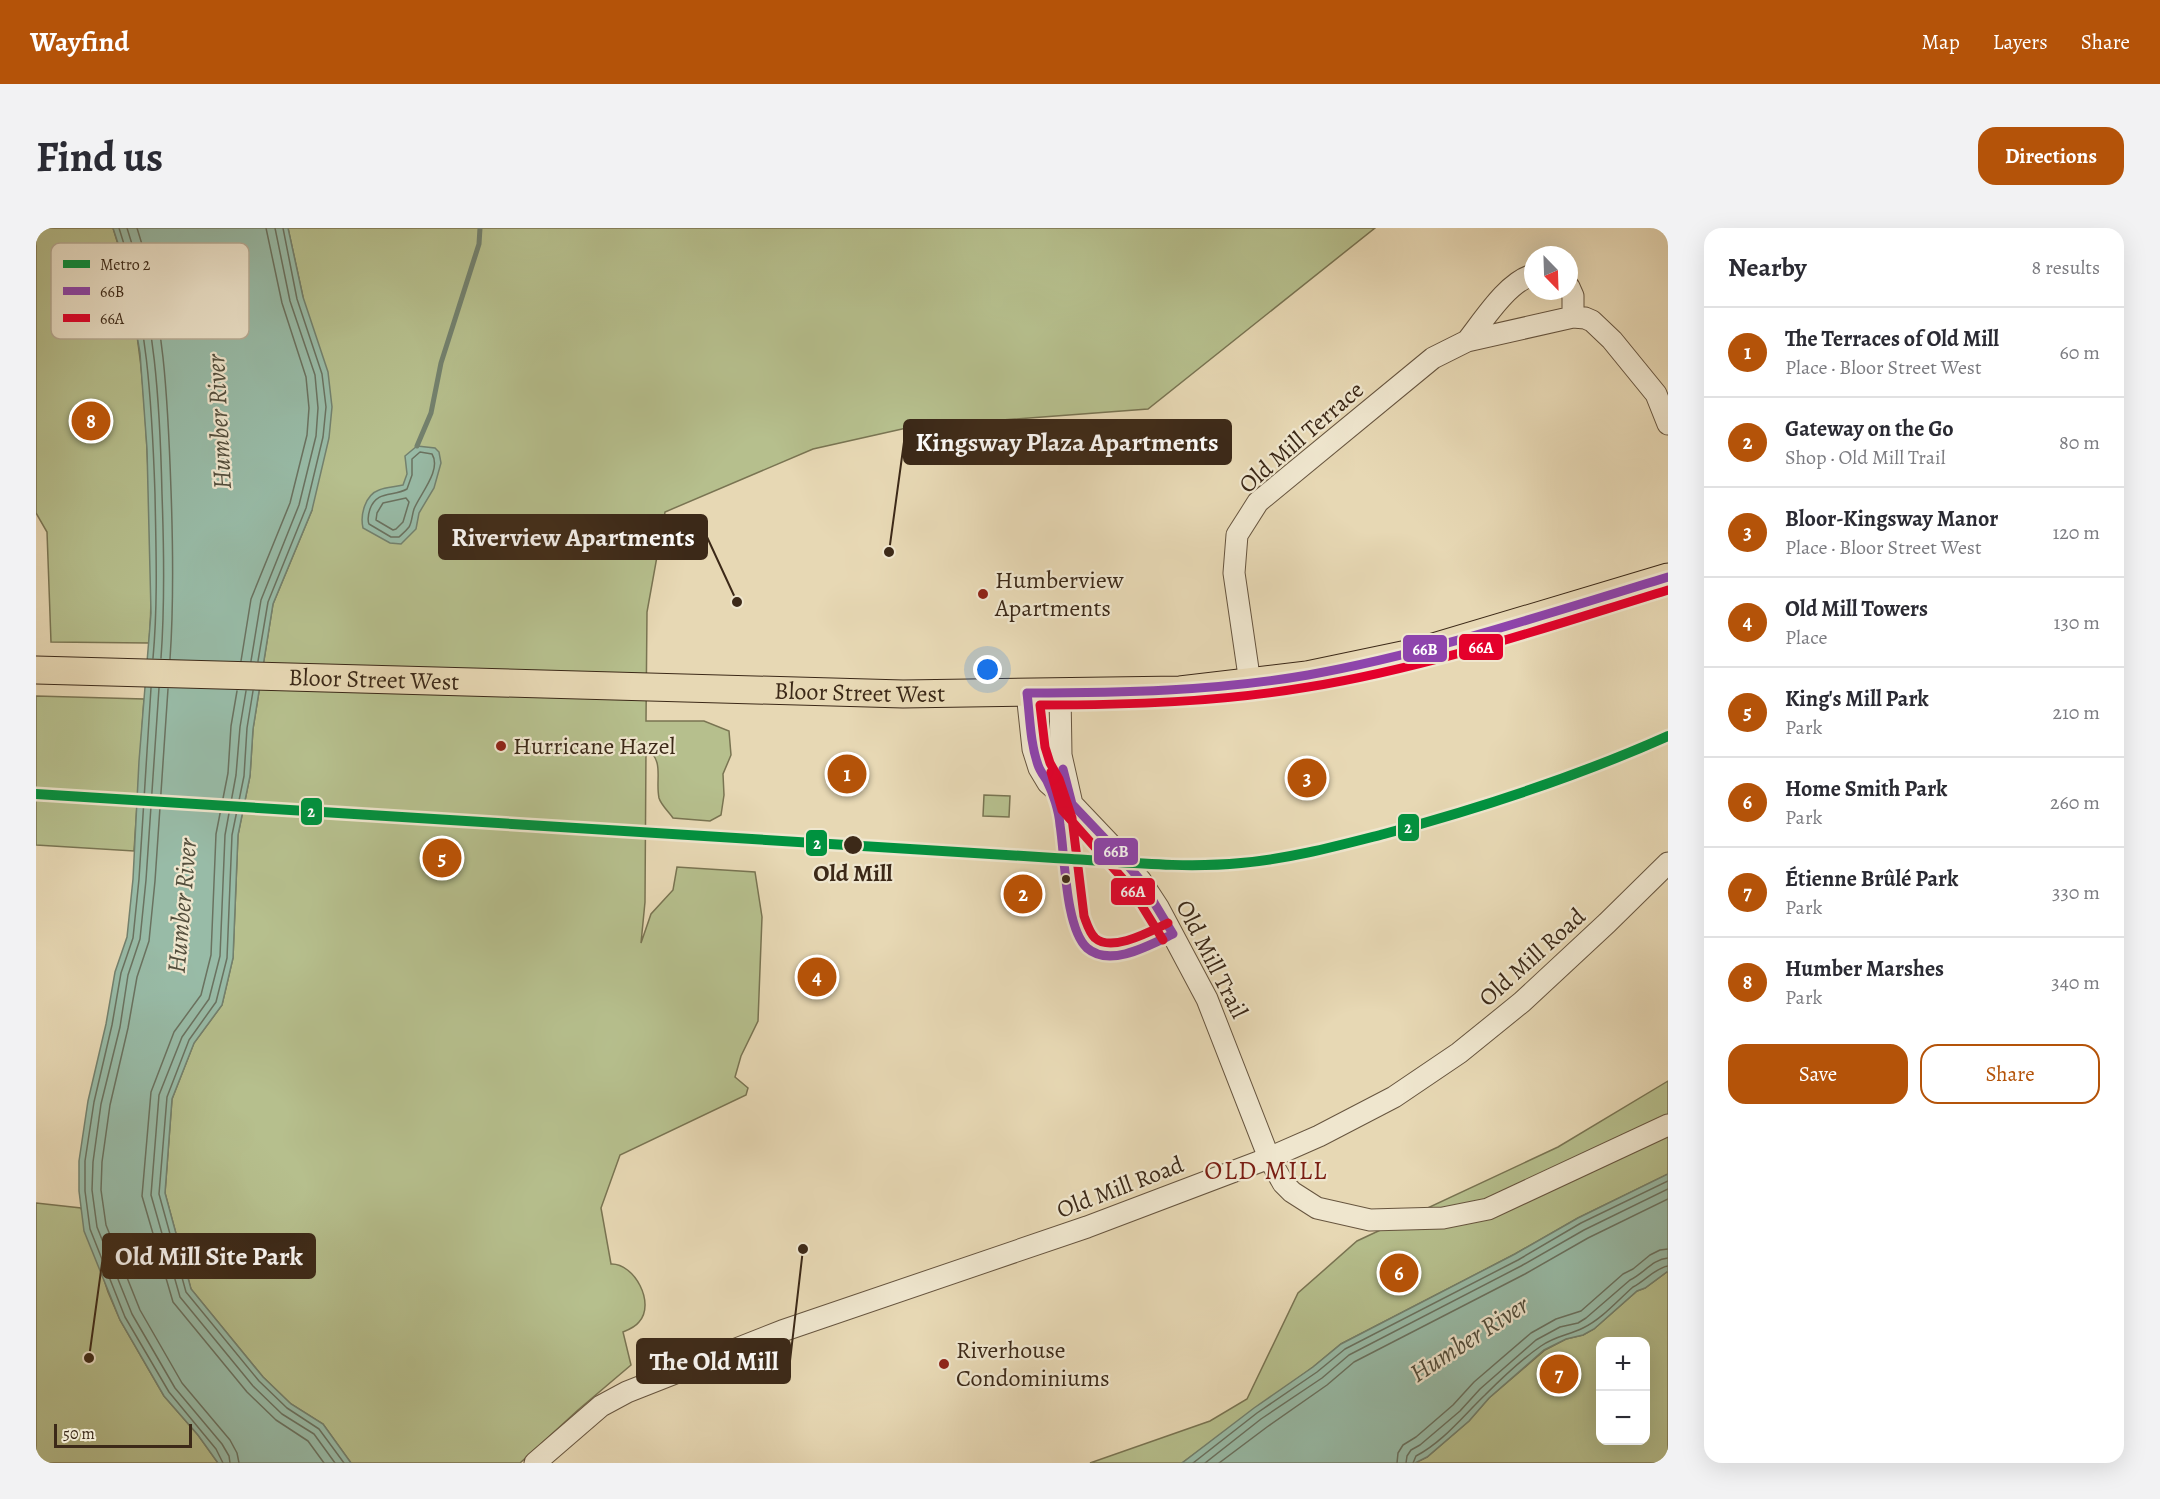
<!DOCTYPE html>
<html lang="en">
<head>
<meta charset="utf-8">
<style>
	:root { --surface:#fff; --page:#f2f2f3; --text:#2b2b33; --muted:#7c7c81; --line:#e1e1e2; --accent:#b45309 }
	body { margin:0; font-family:Alegreya,serif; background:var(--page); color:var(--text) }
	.controls { position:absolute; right:18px; bottom:18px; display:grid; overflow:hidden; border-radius:12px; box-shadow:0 6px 24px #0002 }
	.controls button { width:54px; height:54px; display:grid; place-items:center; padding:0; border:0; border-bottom:2px solid var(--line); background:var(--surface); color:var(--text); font:30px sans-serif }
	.compass { position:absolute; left:1488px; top:18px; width:54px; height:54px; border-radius:50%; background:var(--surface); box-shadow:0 6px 24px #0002; rotate:157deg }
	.scale { position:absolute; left:18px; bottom:15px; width:138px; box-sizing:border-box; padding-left:6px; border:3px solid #3c2918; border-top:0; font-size:16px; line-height:21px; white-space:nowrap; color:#3c2918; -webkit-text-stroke:4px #efe6ce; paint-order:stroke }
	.you { position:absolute; left:952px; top:442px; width:21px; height:21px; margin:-15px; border:4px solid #fff; border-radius:50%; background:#1a73e8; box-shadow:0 0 0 9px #1a73e833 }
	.badge { display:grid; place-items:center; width:39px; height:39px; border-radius:50%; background:var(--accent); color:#fff; font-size:20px; font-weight:700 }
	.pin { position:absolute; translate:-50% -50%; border:3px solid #fff; box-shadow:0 2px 6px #0006 }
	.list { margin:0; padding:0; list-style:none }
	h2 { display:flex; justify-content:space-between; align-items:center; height:78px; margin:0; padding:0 24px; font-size:26px }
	h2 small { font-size:20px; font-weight:400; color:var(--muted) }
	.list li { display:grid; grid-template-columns:39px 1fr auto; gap:18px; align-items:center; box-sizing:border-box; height:90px; padding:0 24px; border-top:2px solid var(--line) }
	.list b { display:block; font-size:22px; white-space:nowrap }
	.list p { margin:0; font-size:20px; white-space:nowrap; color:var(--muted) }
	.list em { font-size:20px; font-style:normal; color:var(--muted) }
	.actions { display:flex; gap:12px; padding:18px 24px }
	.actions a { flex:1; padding:14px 0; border:2px solid var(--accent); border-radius:18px; text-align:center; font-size:21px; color:var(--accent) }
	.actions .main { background:var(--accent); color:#fff }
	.map { position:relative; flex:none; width:1632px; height:1235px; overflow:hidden; border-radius:18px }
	header { display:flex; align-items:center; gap:36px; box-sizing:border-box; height:84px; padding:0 30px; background:var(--accent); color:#fff }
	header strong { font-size:28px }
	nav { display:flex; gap:33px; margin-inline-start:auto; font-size:21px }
	.intro { display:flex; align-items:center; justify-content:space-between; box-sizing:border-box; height:144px; padding:0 36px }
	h1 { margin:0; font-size:42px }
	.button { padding:15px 27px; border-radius:18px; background:var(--accent); color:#fff; font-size:21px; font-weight:700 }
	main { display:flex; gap:36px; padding:0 36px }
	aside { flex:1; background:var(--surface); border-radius:18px; box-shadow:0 6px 24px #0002 }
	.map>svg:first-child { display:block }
	.green { fill:#b6bf8d; stroke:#797452; stroke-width:1.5; fill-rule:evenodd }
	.water { fill:#98bba7; stroke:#73816e; stroke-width:1.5 }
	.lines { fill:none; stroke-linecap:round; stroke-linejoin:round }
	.shore { stroke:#6a7260; stroke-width:1.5 }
	.stream { stroke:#73816e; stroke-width:5 }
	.minor-casing { stroke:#67553f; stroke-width:23 }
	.major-casing { stroke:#3c2918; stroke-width:29 }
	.minor { stroke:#efe6ce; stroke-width:21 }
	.major { stroke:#e7d8b4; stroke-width:27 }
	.bus-1-casing { stroke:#efe6ce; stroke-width:14 }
	.bus-2-casing { stroke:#efe6ce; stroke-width:14 }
	.bus-1 { stroke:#8e44ad; stroke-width:9 }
	.bus-2 { stroke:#e4002b; stroke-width:9 }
	.metro-1-casing { stroke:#efe6ce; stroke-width:15 }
	.metro-1 { stroke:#00923f; stroke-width:10 }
	.poi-dot { fill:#8f2418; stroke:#efe6ce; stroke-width:2 }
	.stop-dot { fill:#3c2918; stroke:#efe6ce; stroke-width:2 }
	.labels { text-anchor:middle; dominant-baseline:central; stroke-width:4.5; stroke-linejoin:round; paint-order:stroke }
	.street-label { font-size:24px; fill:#3c2918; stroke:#efe6ce }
	.poi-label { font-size:24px; fill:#3c2918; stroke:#efe6ce; text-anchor:start }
	.stop-label { font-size:24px; font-weight:bold; fill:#3c2918; stroke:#efe6ce }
	.water-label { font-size:26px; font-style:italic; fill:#534e3c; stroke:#efe6ce }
	.neighbourhood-label { font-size:26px; letter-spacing:1.5px; fill:#7a1f14; stroke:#efe6ce }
	.key { fill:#efe6ce; stroke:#b9ad97; stroke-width:1.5 }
	.key-label { font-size:16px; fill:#3c2918 }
	.leader { fill:none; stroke:#3c2918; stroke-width:2 }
	.callout-dot { fill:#3c2918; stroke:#efe6ce; stroke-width:2 }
	.callout { fill:#3c2918; stroke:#3c2918; stroke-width:2 }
	.callout-label { font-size:26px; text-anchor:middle; font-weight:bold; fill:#fff }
	.line-badge { stroke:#efe6ce; stroke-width:2 }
	.badge-label { font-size:16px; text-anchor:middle; font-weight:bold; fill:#fff }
</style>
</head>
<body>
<header>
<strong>Wayfind</strong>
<nav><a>Map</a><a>Layers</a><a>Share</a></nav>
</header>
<div class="intro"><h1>Find us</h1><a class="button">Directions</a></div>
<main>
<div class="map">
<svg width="1632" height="1235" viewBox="0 0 1632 1235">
	<rect width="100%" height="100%" fill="#e7d8b4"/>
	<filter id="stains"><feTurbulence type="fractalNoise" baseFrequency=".00333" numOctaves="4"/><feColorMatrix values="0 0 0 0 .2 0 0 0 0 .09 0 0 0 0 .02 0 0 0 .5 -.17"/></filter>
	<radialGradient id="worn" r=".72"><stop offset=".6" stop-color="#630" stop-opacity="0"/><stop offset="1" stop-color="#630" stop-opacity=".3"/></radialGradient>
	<path class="green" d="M 0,0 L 77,0 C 105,87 110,179 113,270 C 114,318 117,367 113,415 L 15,414 L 11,304 L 0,285 Z
		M 252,0 L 1339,0 L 1112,181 L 875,199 L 777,221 L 629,284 L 611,384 L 610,493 L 668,493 L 693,503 L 695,527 L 687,546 L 688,567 L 685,587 L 674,593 L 637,590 C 633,584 625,577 623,570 C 619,551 629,533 610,520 L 609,674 L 605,715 L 615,686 L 637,662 L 641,639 L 719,644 L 726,689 L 722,793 L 705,828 L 699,849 L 712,860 L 710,867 L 584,927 L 565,980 L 575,1036 C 598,1035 620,1075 603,1094 C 600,1098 592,1102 587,1104 L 595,1137 L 542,1182 L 484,1235 L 315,1235 L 287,1196 L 255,1176 L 227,1149 L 155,1061 L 129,965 L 136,871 L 158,815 L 186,777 L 197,730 L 202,607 L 214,548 L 217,501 L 237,376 L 276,282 L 267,69 Z
		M 0,468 L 108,471 L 98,623 L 0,617 Z
		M 948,567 L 974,568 L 973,589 L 947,588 Z
		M 1632,853 L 1632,946 L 1542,990 L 1479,1026 L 1305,1116 L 1277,1139 L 1146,1235 L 1054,1235 L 1174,1193 L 1211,1171 L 1262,1065 L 1321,1013 L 1522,919 Z
		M 0,975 L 45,980 L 72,1064 L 84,1092 L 128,1168 L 162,1207 L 182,1235 L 0,1235 Z
		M 1632,1043 L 1632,1235 L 1379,1235 L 1391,1229 L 1433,1193 L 1453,1170 L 1509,1122 L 1530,1111 L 1547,1107 L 1558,1101 L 1601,1063 L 1609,1060 ZM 1564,1114 L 1610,1114 L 1610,1212 L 1564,1212 Z"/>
	<path class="water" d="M 77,0 L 252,0 L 267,69 L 292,144 L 296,179 L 293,210 L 276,282 L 237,376 L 217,501 L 214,548 L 202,607 L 197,730 L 186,777 L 158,815 L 136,871 L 129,965 L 155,1061 L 227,1149 L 255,1176 L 287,1196 L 315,1235 L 182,1235 L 162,1207 L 128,1168 L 84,1092 L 48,1003 L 43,963 L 43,933 L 52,873 L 70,796 L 79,744 L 91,709 L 97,651 L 103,533 L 115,385 L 111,221 L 104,125 L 89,37 Z
		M 381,218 L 399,220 L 403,224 L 405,235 L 398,260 L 383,285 L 380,301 L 365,316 L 354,315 L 327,300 C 324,287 329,267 343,262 C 350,259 359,259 367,257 L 371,246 L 369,228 Z
		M 1632,946 L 1632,1043 L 1609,1060 L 1601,1063 L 1558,1101 L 1547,1107 L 1530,1111 L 1508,1122 L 1453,1170 L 1433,1193 L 1391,1229 L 1379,1235 L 1146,1235 L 1218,1180 L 1277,1139 L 1305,1116 L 1479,1026 L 1542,990 Z"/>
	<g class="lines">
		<path class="shore" d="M 83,0 C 111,86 116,176 119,266 C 120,321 122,375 117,430
			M 91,0 C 119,86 124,177 126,266 C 128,321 129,376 125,430
			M 101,0 C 128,84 132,174 135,262 C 137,318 138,374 134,431
			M 384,224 L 396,226 C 406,242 384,266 378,281 C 376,287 376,294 373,299 C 370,303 366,306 363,309 L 355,309 L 333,296 C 331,291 332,287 334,281 C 341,262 357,269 371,261 L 376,247 L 376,231 Z
			M 370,270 L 373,274 L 367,294 L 360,301 L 357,302 L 340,292 L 341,285 L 347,275 Z
			M 205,433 L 215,371 L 254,275 L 271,207 L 273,180 L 270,149 L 246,75 L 230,0
			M 215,433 L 225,372 L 263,277 L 280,208 L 282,180 L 279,147 L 254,73 L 239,0
			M 222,433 L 232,374 L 270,280 L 287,209 L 290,179 L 286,146 L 261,71 L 247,0
			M 115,460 L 103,651 L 97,710 L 85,745 L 76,797 L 58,874 L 49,933 L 49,963 L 54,1001 L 89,1089 L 133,1164 L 180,1221 L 187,1235
			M 123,460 L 110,652 L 104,711 L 92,747 L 84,799 L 65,876 L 57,934 L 56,962 L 61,999 L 96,1086 L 139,1160 L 186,1216 L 193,1228 L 194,1235
			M 132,461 L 119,653 L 113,713 L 101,749 L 92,800 L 74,877 L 66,934 L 65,962 L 70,997 L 104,1082 L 146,1155 L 194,1212 L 201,1225 L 203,1235
			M 201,463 L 195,498 L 192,545 L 180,606 L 175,727 L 165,767 L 138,804 L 115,864 L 106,968 L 137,1074 L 211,1164 L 240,1192 L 272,1213 L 288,1235
			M 210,463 L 204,499 L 200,547 L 189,607 L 184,728 L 173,771 L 146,809 L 123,867 L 115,967 L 144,1069 L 217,1158 L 246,1186 L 278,1206 L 299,1235
			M 217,463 L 211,500 L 208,548 L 196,607 L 191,730 L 180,774 L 153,812 L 131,869 L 123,966 L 150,1064 L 223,1153 L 251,1180 L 283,1201 L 308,1235
			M 1157,1235 L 1221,1185 L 1281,1144 L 1309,1121 L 1482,1032 L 1545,995 L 1632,953
			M 1169,1235 L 1225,1191 L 1286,1150 L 1313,1127 L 1485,1038 L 1548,1002 L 1632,961
			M 1183,1235 L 1231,1199 L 1291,1157 L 1318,1134 L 1489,1046 L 1552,1010 L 1632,971
			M 1361,1235 L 1362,1225 L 1367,1217 L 1380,1209 L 1417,1177 L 1438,1154 L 1495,1105 L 1520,1091 L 1545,1083 L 1587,1046 L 1597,1041 L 1614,1027 L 1624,1022 L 1632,1021
			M 1370,1235 L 1371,1228 L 1375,1222 L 1384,1217 L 1424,1183 L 1444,1161 L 1500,1112 L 1524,1099 L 1542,1095 L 1550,1090 L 1594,1052 C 1607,1046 1617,1031 1632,1030
			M 1377,1235 L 1380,1228 C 1407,1214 1427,1188 1449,1167 C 1465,1151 1486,1131 1505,1118 C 1519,1108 1533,1107 1547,1100 C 1566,1091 1582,1072 1597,1059 C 1609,1053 1619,1040 1632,1038"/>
		<path class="stream" d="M 381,218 L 395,185 L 405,135 L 443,16 L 444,0"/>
		<defs>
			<path id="minor" d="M 1533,59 L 1537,68 L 1537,89
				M 1431,113 C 1447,93 1472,53 1497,47
				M 1214,455 L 1198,345 L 1201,307 L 1222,274 L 1397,130 L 1431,113 L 1537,89 L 1549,90 L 1556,93 L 1576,112 L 1620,166 L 1632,196
				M 991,465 L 997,521 L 1003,540 L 1012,555 L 1036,576 L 1074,616 L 1105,653 L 1122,679 L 1171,771 L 1233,930 L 1247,955 L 1256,964 L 1281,980 L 1334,992 L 1407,990 L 1452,981 L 1632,897
				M 1024,465 L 1025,527 L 1036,576
				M 499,1235 L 565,1178 L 591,1164 L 746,1103 L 1051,999 L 1233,930 L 1283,908 L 1358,869 L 1423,825 L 1486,774 L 1571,695 L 1632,635"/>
			<g id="major">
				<path id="s1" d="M 0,442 L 867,466 L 1144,462 L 1271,447 L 1381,424 L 1632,349"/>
			</g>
		</defs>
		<use href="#minor" class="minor-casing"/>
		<use href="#major" class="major-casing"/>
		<use href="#minor" class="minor"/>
		<use href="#major" class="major"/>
		<defs>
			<path id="bus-1" d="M 1027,541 L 1036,576 L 1074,616 L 1105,653 L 1137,706
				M 1137,706 C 1114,717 1074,740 1051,720 C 1029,700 1029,627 1024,597 C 1023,583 1017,565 1011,553 C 1008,548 1004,543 1002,537 C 994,514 994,489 991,465 C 1085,465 1179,463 1272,447 C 1395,425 1513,385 1632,349"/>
			<path id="bus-2" d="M 1015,544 L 1026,582 L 1095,660 L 1127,712
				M 1132,695 C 1115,703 1076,725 1059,710 C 1053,704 1051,696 1048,688 L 1036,590 L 1023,551 L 1014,535 L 1009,519 L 1004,477 C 1094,477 1183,474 1272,459 C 1395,439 1514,398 1632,362"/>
		</defs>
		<use href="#bus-1" class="bus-1-casing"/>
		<use href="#bus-2" class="bus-2-casing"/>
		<use href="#bus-1" class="bus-1"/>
		<use href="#bus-2" class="bus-2"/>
		<defs>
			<path id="metro-1" d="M 0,566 L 1018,630 C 1080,633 1143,641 1205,635 C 1253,631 1301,618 1348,606 C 1445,580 1540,549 1632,508"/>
		</defs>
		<use href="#metro-1" class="metro-1-casing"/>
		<use href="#metro-1" class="metro-1"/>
	</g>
	<g class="poi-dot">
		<circle cx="947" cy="366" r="6"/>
		<circle cx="465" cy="518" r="6"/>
		<circle cx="908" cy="1136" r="6"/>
	</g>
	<g class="stop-dot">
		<circle cx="817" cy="617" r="10"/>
		<circle cx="1030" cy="651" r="5"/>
	</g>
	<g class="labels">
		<g class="street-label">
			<text transform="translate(1265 209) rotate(-41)">Old Mill Terrace</text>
			<text stroke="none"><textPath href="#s1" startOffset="338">Bloor Street West</textPath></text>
			<text stroke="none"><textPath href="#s1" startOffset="824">Bloor Street West</textPath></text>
			<text transform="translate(1496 729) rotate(-42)">Old Mill Road</text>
			<text transform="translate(1176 731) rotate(63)">Old Mill Trail</text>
			<text transform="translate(1084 959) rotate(-21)">Old Mill Road</text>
		</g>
		<g class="poi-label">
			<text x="959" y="352">Humberview<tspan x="959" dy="28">Apartments</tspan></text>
			<text x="477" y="518">Hurricane Hazel</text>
			<text x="920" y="1122">Riverhouse<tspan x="920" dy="28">Condominiums</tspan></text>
		</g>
		<g class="stop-label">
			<text x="817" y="645">Old Mill</text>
		</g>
		<g class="water-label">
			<text transform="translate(183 194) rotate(-93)">Humber River</text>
			<text transform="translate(146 678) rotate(-85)">Humber River</text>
			<text transform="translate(1433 1111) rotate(-33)">Humber River</text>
		</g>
		<g class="neighbourhood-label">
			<text x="1230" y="942">OLD MILL</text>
		</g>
	</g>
	<rect x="15" y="15" width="198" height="96" rx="9" class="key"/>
	<rect x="27" y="32" width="27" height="8" fill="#00923f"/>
	<rect x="27" y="59" width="27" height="8" fill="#8e44ad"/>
	<rect x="27" y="86" width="27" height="8" fill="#e4002b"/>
	<g class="key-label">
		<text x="64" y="42">Metro 2</text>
		<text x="64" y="69">66B</text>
		<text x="64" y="96">66A</text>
	</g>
	<path class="leader" d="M853 324L868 214M701 374L671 309M53 1130L67 1028M767 1021L754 1133"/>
	<g class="callout-dot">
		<circle cx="853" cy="324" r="6"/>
		<circle cx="701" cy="374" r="6"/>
		<circle cx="53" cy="1130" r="6"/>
		<circle cx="767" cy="1021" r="6"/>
	</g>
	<g class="callout">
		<rect x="868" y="192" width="327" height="44" rx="6"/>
		<rect x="403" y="287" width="268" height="44" rx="6"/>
		<rect x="67" y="1006" width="212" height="44" rx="6"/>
		<rect x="601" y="1111" width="153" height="44" rx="6"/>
	</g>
	<g class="callout-label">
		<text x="1031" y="223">Kingsway Plaza Apartments</text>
		<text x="537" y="318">Riverview Apartments</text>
		<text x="173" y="1037">Old Mill Site Park</text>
		<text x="678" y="1142">The Old Mill</text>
	</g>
	<g class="line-badge">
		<rect x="1422" y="405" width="46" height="28" rx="6" fill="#e4002b"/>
		<rect x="1366" y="406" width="46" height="29" rx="6" fill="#8e44ad"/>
		<rect x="264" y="569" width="23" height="29" rx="6" fill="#00923f"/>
		<rect x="1361" y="585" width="23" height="29" rx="6" fill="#00923f"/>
		<rect x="769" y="601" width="23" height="28" rx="6" fill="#00923f"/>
		<rect x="1057" y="609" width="46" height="29" rx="6" fill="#8e44ad"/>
		<rect x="1074" y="649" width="46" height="29" rx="6" fill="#e4002b"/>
	</g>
	<g class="badge-label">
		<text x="1445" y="425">66A</text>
		<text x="1389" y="427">66B</text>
		<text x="275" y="589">2</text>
		<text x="1372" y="605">2</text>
		<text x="781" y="621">2</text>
		<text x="1080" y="629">66B</text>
		<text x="1097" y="669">66A</text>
	</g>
	<rect width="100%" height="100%" filter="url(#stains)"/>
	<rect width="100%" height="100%" fill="url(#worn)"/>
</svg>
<div class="controls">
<button>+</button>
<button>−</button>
</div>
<svg class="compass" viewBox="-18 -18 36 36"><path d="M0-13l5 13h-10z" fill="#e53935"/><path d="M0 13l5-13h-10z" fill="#7c7c81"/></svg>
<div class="scale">50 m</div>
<div class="you"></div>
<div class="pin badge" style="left:811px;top:546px">1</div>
<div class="pin badge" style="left:987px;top:666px">2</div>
<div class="pin badge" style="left:1271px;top:550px">3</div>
<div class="pin badge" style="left:781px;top:749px">4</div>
<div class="pin badge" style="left:406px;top:630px">5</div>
<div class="pin badge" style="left:1363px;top:1045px">6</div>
<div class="pin badge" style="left:1523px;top:1146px">7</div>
<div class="pin badge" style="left:55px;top:193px">8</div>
</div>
<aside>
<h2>Nearby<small>8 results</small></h2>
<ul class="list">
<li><span class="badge">1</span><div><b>The Terraces of Old Mill</b><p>Place · Bloor Street West</p></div><em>60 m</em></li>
<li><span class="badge">2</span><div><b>Gateway on the Go</b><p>Shop · Old Mill Trail</p></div><em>80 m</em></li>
<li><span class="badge">3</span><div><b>Bloor-Kingsway Manor</b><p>Place · Bloor Street West</p></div><em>120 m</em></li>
<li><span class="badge">4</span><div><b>Old Mill Towers</b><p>Place</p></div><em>130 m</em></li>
<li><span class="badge">5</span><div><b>King's Mill Park</b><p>Park</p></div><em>210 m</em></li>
<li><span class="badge">6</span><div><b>Home Smith Park</b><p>Park</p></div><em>260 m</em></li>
<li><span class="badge">7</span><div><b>Étienne Brûlé Park</b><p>Park</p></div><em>330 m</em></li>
<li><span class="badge">8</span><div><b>Humber Marshes</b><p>Park</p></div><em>340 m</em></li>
</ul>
<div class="actions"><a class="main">Save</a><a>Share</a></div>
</aside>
</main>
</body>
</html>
